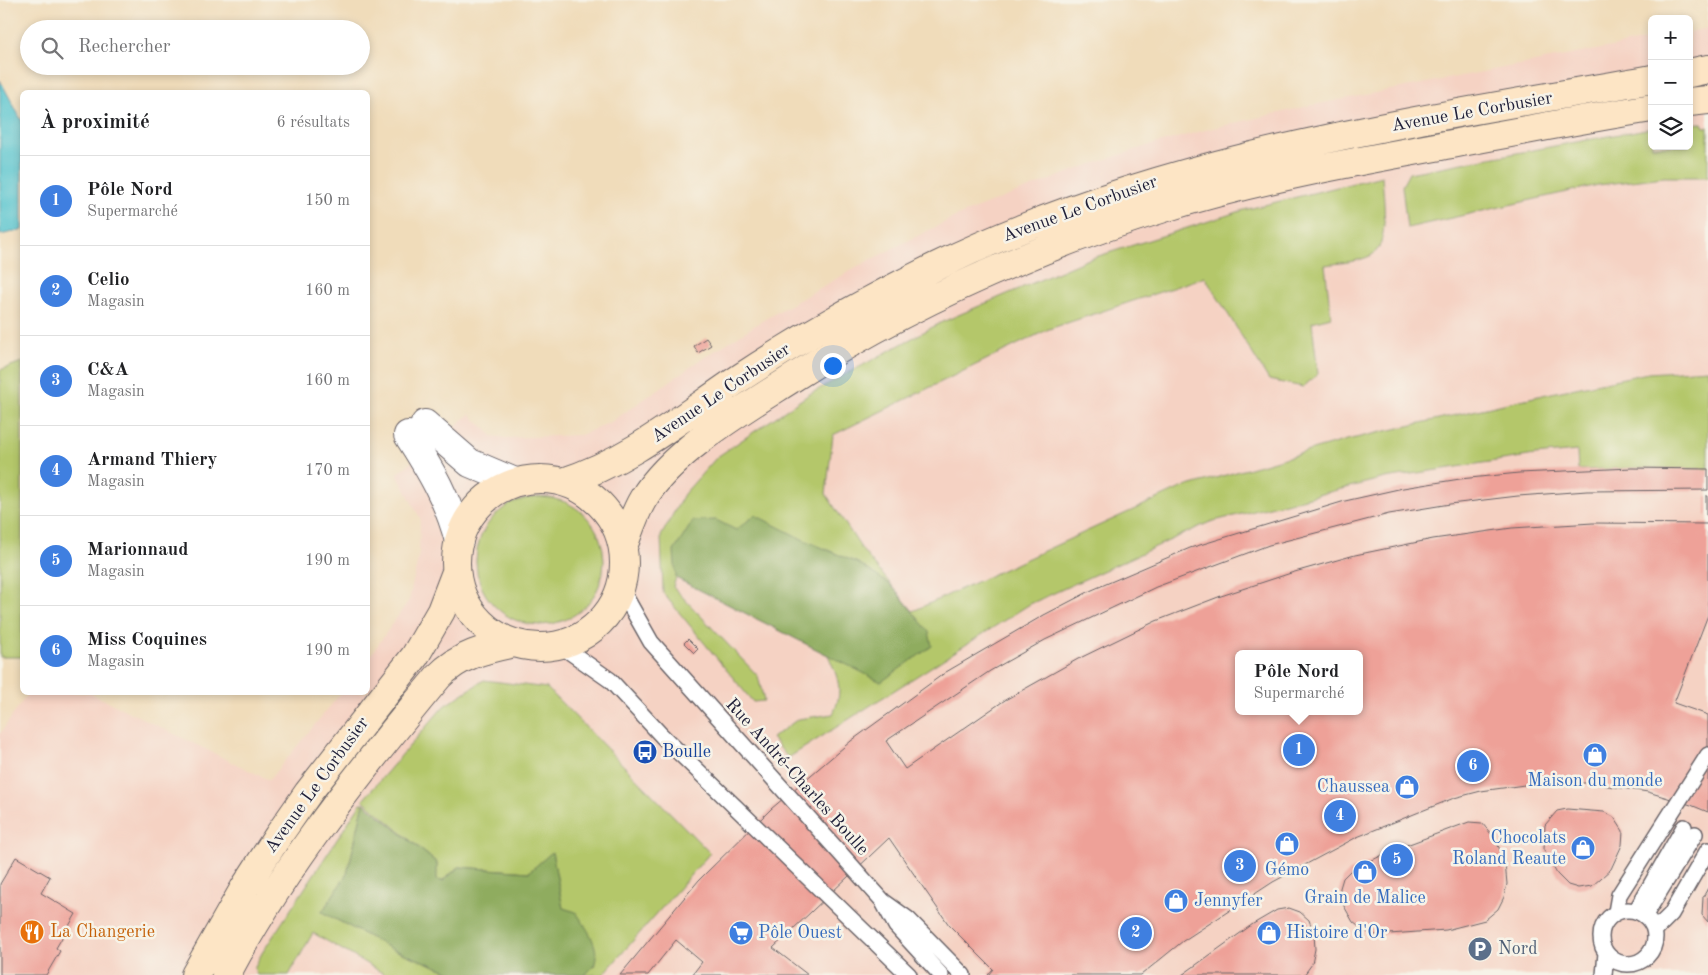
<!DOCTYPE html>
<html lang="fr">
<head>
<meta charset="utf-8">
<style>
	:root { --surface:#fff; --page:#f6f6f6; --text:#202124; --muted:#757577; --line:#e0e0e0; --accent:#1a73e8 }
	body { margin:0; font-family:"Old Standard TT",serif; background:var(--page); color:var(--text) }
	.controls { position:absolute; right:15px; top:15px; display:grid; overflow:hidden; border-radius:8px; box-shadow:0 2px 8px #0003 }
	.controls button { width:45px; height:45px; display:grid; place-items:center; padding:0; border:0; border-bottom:1px solid var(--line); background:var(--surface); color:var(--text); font:25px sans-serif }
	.you { position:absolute; left:832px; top:365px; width:18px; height:18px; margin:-12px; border:4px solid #fff; border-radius:50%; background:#1a73e8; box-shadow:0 0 0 8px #1a73e833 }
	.badge { display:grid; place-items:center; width:32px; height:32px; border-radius:50%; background:var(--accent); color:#fff; font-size:16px; font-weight:700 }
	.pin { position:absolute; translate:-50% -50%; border:2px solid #fff; box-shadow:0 1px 5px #0006 }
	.popup { position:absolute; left:1235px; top:650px; width:128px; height:65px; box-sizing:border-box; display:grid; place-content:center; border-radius:8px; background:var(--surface); filter:drop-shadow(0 1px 4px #0005); font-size:16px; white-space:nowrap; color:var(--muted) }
	.popup b { font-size:19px; color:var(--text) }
	.popup::after { content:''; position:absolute; left:50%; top:100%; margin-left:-10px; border:10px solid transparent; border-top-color:var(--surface) }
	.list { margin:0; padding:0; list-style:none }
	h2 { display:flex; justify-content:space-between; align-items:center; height:65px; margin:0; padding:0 20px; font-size:21px }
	h2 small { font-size:16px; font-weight:400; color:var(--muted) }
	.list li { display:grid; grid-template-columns:32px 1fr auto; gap:15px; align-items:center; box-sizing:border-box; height:90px; padding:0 20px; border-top:1px solid var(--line) }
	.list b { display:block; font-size:19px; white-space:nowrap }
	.list p { margin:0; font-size:16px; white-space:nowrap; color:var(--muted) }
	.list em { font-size:16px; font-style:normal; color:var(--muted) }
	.icon { flex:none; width:28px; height:28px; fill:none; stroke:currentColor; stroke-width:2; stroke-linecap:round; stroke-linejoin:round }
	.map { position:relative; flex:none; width:1708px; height:975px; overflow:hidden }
	.search { position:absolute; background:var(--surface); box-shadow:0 2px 8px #0003; left:20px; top:20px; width:350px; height:55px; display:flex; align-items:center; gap:12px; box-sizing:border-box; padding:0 18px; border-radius:28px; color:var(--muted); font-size:19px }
	.panel { position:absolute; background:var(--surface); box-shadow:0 2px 8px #0003; left:20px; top:90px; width:350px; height:605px; border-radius:8px }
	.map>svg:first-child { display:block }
	.built { fill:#f5d2c3; fill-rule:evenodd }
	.green { fill:#b4c76b; stroke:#6b7453 }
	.forest { fill:#8fac5f; stroke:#58674d }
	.water { fill:#58c5cf; stroke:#3d7485 }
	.building { fill:#eea198; fill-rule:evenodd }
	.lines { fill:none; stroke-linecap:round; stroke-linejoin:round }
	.lane-casing { stroke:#6a6367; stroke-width:18 }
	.street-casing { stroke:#6a6367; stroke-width:30 }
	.secondary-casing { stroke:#6a6367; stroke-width:30 }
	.lane { stroke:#fff; stroke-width:15 }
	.street { stroke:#fff; stroke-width:28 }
	.secondary { stroke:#fde5c5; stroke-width:28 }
	.labels { text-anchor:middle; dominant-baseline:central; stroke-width:5; stroke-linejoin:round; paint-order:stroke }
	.street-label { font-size:18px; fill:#22223b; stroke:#f7f3e8 }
	.transit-label { font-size:18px; fill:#164399; stroke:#f7f3e8; text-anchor:start }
	.shop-label { font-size:18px; fill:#366cbe; stroke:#f7f3e8 }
	.food-label { font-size:18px; fill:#c56008; stroke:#f7f3e8; text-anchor:start }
	.service-label { font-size:18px; fill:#4e5e75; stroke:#f7f3e8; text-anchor:start }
</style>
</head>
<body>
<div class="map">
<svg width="1708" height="975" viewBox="0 0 1708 975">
	<rect width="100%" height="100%" fill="#f7f3e8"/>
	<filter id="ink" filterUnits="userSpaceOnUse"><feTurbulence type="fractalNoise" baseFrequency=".02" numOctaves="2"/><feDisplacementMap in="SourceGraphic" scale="10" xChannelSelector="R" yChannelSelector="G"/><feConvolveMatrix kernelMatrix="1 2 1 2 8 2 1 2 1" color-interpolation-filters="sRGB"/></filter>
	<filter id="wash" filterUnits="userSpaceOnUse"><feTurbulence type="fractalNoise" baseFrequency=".0096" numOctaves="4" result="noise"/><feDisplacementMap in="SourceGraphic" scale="20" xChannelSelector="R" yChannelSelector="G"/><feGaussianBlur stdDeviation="1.12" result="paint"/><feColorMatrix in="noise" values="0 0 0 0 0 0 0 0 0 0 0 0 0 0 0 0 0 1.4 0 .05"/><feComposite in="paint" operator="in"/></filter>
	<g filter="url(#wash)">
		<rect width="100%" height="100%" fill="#f0dcba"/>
		<path class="built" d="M 1708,28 L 1708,975 L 0,975 L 0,734 L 28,693 L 90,693 L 269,780 L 341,693 L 368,692 L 368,659 L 409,600 L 419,555 L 420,518 L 397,474 L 470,414 L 492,436 L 506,438 L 581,435 L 611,422 L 702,359 L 765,319 L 868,261 L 957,216 L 1078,169 L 1147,146 L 1209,129 L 1313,105 L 1652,39 L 1652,146 L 1689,146 L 1689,32 ZM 1239,654 L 1359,654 L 1359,711 L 1239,711 Z"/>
		<path class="green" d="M 1702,123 L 1704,127 L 1708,127 L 1708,177 L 1664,177 L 1598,185 L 1407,228 L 1402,186 L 1409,173 L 1652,128 L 1652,146 L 1689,146 L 1689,124 Z
			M 1382,176 C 1383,194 1391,247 1370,256 C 1357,262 1339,263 1325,265 L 1331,317 L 1312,322 L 1318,374 L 1303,387 L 1269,380 L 1205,277 L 1049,329 L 833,435 L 826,494 L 863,551 L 913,611 L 1181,488 L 1347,440 L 1547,394 L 1648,373 L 1708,369 L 1708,469 L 1632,468 L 1578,470 L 1577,451 L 1535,455 L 1385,478 L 1210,522 L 1030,604 L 788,758 L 772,738 L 798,719 L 833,714 C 844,690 838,678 828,655 L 676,578 L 673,587 L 758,676 L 764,701 L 753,702 L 663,593 L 661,536 L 684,494 L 717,457 L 808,395 L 940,323 L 1086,260 L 1244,210 Z
			M 22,362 L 22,657 L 0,657 L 0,370 Z
			M476 561a64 64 0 1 1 128 0a64 64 0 1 1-128 0Z
			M 484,680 L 547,688 L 710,853 L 603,975 L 585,975 L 595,965 L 563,909 L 552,853 L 529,872 L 459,867 L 442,881 L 436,880 L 437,863 L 363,800 L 444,706 Z
			M 361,803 L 364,803 L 347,874 L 322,912 L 392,949 L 458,975 L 386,975 L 313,933 L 289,975 L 257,975 L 254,968 L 262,953 Z"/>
		<path class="forest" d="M 755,515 L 802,539 L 858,563 L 892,586 L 929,632 L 932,646 L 881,682 L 676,578 L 674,551 L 693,521 L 716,520 L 736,530 Z
			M 364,803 L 437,863 L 437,880 L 443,881 L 459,867 L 529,872 L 552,852 L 563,908 L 576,912 C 585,926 600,945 595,963 C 593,968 588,971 585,975 L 458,975 L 392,949 L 322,912 L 347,874 Z"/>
		<path class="water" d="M 0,80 L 22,121 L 22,230 L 0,235 Z"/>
		<g id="blocks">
			<path class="building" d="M 706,338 L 711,345 L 698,353 L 694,346 Z
				M 1632,468 L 1708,469 L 1708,490 L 1587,491 L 1518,496 L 1450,504 L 1389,514 L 1269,545 L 1156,587 L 1045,640 L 990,671 L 886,741 L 905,769 L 1005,700 L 1078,659 L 1156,621 L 1221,596 L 1291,573 L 1355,555 L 1433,539 L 1512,528 L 1593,523 L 1708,524 L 1708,615 L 1674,703 L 1708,715 L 1708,812 L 1691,805 L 1648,792 L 1588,783 L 1539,783 L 1481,791 L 1454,798 L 1357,837 L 1273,882 L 1183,941 L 1141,975 L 988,975 L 993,969 L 949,925 L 889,838 L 773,948 L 808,975 L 692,975 L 702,962 L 676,940 L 648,975 L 620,975 L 699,880 L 771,809 L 851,741 L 946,672 L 1044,615 L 1092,590 L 1190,548 L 1345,501 L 1403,488 L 1460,479 L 1519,473 ZM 1239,654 L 1359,654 L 1359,711 L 1239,711 Z
				M 1706,496 L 1708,496 L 1708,516 L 1706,515 Z
				M 688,639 L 698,649 L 694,653 L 684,643 Z
				M 642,746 L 651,756 L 647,760 L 638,750 Z
				M 1567,809 L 1604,812 L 1614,817 L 1623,831 L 1622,845 L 1611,869 L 1592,886 L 1578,888 L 1568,885 L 1557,874 L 1544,850 L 1545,825 L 1557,811 Z
				M 1469,822 L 1482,823 L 1496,840 L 1505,863 L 1507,884 L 1504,897 L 1498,909 L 1485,920 L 1446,930 L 1375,935 L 1363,930 L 1353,922 L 1340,899 L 1340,888 L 1343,878 L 1350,871 L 1393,850 Z
				M 16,857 L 50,877 L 41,893 L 76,914 L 56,948 L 60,951 L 46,975 L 0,975 L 0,884 Z
				M 1708,888 L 1708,922 L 1702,915 L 1703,897 Z
				M 1289,908 L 1300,912 L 1309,920 L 1314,934 L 1315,949 L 1312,964 L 1304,975 L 1182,975 L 1253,924 L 1277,910 Z"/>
		</g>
	</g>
	<g filter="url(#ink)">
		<use href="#blocks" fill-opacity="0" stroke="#6a6367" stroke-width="1"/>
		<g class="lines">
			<defs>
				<path id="lane" d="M 621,589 L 651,642 L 883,901 L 908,919 L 963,975
					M 560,645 L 610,680 L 662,736 L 909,975
					M 884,904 L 896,926 L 941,975
					M1601 937a27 27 0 1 1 54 0a27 27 0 1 1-54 0Z
					M 1636,911 L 1684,827
					M 1616,912 L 1619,895 L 1708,755
					M 1645,915 L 1695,834
					M 1655,930 L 1671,914 L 1708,850
					M 1604,975 L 1606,953"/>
				<path id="street" d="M 425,424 L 470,463 L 515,482
					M 408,435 C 431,471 448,499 459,541"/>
				<path id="secondary" d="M 1689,73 L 1708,69
					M 1689,102 L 1708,100
					M456 563a84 84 0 1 1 168 0a84 84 0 1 1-168 0Z
					M 563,482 C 630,461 682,417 740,378 C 802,337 868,300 935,267 C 1160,157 1408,122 1652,79
					M 623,547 C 629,531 634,514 643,499 C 672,451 744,409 791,379 C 905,306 1034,248 1164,208 C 1254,180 1348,163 1441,146 C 1511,133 1581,119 1652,108
					M 195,975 L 245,887 L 278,836 L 308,793 L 415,656 L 441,611 L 456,572
					M 226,975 C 284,866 360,771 438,677 C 459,655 485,649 514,643"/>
			</defs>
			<use href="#lane" class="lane-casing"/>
			<use href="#street" class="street-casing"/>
			<use href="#secondary" class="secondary-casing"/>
			<use href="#lane" class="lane"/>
			<use href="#street" class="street"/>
			<use href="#secondary" class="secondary"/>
		</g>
	</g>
	<defs>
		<symbol id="bus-disc" viewBox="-11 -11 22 22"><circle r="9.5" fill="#1a4fb4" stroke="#f7f3e8"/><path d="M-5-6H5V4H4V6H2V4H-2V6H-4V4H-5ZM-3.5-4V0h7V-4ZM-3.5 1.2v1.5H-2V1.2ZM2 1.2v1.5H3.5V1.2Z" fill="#fff"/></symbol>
		<symbol id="shop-disc" viewBox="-11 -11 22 22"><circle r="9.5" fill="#3f7fe0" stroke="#f7f3e8"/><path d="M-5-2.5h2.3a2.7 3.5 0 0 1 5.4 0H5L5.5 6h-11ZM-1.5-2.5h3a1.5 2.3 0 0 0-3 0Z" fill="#fff"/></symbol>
		<symbol id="restaurant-disc" viewBox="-11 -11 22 22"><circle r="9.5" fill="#e8710a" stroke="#f7f3e8"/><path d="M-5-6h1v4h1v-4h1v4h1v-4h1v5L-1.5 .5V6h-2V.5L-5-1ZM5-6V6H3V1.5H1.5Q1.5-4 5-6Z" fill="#fff"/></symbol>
		<symbol id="supermarket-disc" viewBox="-11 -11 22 22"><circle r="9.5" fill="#3f7fe0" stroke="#f7f3e8"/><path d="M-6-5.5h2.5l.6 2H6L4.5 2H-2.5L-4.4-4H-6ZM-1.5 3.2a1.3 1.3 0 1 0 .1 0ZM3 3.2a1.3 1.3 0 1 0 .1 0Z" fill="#fff"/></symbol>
		<symbol id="parking-disc" viewBox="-11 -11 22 22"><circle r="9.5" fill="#5c6f8a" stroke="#f7f3e8"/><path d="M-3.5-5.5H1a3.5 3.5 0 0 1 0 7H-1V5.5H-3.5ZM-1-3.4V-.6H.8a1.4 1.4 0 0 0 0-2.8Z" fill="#fff"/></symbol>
	</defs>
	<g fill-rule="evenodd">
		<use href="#bus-disc" x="631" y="738" width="28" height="28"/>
		<use href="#shop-disc" x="1581" y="741" width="28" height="28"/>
		<use href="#shop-disc" x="1393" y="773" width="28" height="28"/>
		<use href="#shop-disc" x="1273" y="830" width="28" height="28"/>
		<use href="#shop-disc" x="1569" y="834" width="28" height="28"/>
		<use href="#shop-disc" x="1351" y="858" width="28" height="28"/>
		<use href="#shop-disc" x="1162" y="887" width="28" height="28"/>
		<use href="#restaurant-disc" x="18" y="918" width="28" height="28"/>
		<use href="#supermarket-disc" x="727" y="919" width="28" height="28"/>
		<use href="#shop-disc" x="1255" y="919" width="28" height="28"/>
		<use href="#parking-disc" x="1466" y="935" width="28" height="28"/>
	</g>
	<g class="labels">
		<g class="street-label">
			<text transform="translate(1472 112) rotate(-10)">Avenue Le Corbusier</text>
			<text transform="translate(1080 209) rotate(-20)">Avenue Le Corbusier</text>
			<text transform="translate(721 393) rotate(-34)">Avenue Le Corbusier</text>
			<text transform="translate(797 777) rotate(48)">Rue André-Charles Boulle</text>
			<text transform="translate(317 785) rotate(-54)">Avenue Le Corbusier</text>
		</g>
		<g class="transit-label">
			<text x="662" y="752">Boulle</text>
		</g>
		<g class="shop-label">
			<text x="1595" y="781">Maison du monde</text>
			<text x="1390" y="787" text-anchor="end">Chaussea</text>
			<text x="1566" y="838" text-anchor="end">Chocolats<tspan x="1566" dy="21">Roland Reaute</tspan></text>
			<text x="1287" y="870">Gémo</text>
			<text x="1365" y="898">Grain de Malice</text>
			<text x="1194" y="901" text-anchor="start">Jennyfer</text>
			<text x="758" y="933" text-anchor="start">Pôle Ouest</text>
			<text x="1286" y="933" text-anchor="start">Histoire d'Or</text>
		</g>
		<g class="food-label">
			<text x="50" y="932">La Changerie</text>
		</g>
		<g class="service-label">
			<text x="1498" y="949">Nord</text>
		</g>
	</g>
</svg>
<div class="controls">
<button>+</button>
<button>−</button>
<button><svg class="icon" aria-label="layers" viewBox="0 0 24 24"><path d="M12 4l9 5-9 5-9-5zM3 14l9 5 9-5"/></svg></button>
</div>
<div class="you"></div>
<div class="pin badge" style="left:1299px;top:750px;background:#3f7fe0">1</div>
<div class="popup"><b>Pôle Nord</b>Supermarché</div>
<div class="pin badge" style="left:1136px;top:933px;background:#3f7fe0">2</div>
<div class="pin badge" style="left:1240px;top:866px;background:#3f7fe0">3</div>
<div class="pin badge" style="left:1340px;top:816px;background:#3f7fe0">4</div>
<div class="pin badge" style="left:1397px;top:860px;background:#3f7fe0">5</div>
<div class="pin badge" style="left:1473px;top:766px;background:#3f7fe0">6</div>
<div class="search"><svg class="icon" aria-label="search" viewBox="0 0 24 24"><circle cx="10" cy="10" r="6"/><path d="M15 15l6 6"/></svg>Rechercher</div>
<section class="panel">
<h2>À proximité<small>6 résultats</small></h2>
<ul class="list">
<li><span class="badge" style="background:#3f7fe0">1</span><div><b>Pôle Nord</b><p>Supermarché</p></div><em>150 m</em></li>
<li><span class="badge" style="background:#3f7fe0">2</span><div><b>Celio</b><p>Magasin</p></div><em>160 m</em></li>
<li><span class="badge" style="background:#3f7fe0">3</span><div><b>C&amp;A</b><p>Magasin</p></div><em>160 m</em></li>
<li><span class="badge" style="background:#3f7fe0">4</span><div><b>Armand Thiery</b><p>Magasin</p></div><em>170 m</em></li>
<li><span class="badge" style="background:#3f7fe0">5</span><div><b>Marionnaud</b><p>Magasin</p></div><em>190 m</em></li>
<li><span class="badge" style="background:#3f7fe0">6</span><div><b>Miss Coquines</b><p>Magasin</p></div><em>190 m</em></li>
</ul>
</section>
</div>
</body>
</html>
